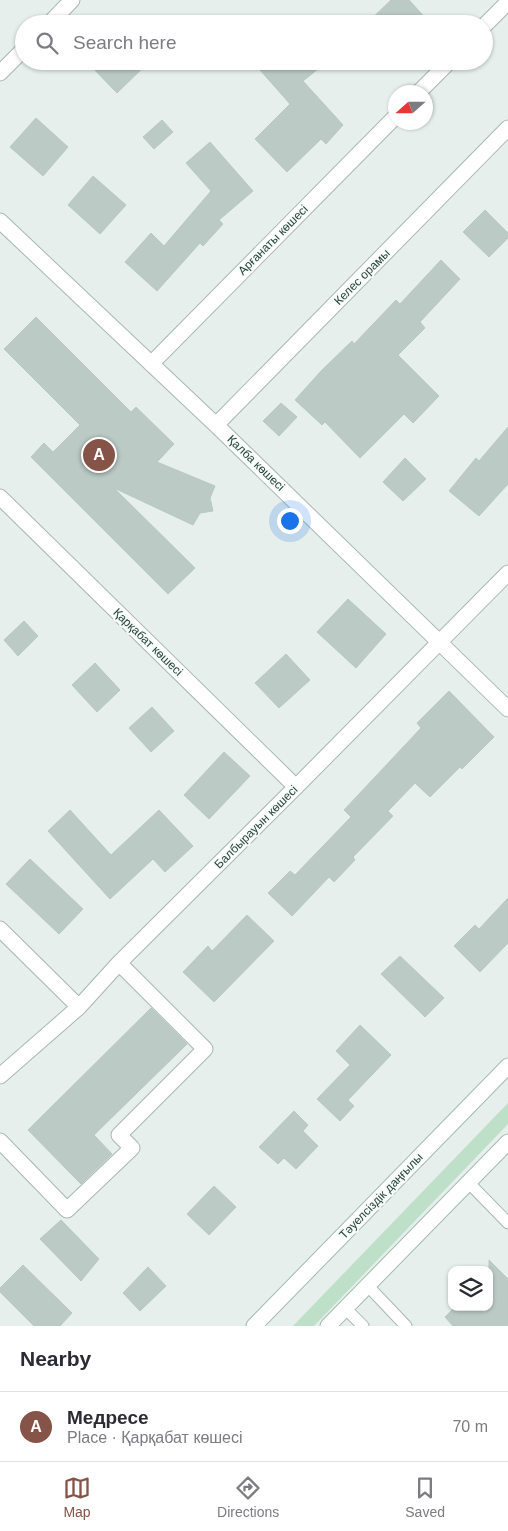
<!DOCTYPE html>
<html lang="en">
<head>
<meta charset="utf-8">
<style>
	:root { --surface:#fff; --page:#f7f7f7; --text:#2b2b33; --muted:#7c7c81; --line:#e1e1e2; --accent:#855347 }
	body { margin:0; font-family:Helvetica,sans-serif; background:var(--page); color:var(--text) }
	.controls { position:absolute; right:15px; bottom:15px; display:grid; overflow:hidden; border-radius:10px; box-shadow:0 1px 4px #0004 }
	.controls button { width:45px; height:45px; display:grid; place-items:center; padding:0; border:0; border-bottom:1px solid var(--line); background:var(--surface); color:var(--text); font:25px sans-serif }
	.compass { position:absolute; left:388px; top:85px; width:45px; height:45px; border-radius:50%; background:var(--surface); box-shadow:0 1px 4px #0004; rotate:249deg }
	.you { position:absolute; left:289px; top:520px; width:18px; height:18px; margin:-12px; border:4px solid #fff; border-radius:50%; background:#1a73e8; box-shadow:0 0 0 8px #1a73e833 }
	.badge { display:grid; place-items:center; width:32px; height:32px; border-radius:50%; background:var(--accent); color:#fff; font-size:16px; font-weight:700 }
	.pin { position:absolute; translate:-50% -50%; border:2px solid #fff; box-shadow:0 1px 5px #0006 }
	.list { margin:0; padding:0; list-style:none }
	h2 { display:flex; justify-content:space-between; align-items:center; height:65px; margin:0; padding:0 20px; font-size:21px }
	h2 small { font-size:16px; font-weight:400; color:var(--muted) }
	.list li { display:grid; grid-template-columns:32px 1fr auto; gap:15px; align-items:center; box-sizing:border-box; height:70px; padding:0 20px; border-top:1px solid var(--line) }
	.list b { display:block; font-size:19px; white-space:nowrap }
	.list p { margin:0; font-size:16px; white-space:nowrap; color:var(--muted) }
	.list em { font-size:16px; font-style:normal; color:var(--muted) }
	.icon { flex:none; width:28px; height:28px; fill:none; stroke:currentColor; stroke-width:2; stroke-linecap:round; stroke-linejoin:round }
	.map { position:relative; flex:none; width:508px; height:1326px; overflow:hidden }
	.search { position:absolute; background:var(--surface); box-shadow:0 1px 4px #0004; left:15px; right:15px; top:15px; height:55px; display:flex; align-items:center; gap:12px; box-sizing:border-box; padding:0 18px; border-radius:28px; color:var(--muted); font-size:19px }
	.sheet { height:135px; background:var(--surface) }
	nav { display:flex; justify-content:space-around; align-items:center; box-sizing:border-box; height:70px; border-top:1px solid var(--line); background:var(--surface); font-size:14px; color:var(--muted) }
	nav a { display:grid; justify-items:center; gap:2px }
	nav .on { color:var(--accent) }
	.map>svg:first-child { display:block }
	.green { fill:#bfe0c8 }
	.building { fill:#bbcac4; stroke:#b8c9c2 }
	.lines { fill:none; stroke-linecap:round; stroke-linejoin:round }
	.lane-casing { stroke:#a8b8b2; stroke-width:13 }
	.street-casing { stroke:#a8b8b2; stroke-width:17 }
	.secondary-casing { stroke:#a4bbb3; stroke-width:17 }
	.lane { stroke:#fff; stroke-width:11 }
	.street { stroke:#fff; stroke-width:15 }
	.secondary { stroke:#fff; stroke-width:15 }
	.labels { text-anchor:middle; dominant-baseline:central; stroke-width:4; stroke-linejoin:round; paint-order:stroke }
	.street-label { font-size:12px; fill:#24423a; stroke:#f7fbf9 }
</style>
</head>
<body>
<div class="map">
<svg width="508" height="1326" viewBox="0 0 508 1326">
	<rect width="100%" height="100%" fill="#e6efeb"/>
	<path class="green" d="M 508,1103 L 508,1124 L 314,1326 L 293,1326 Z"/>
	<path class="building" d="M 391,0 L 409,0 L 431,24 L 366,24 Z
		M 86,61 L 150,61 L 117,93 Z
		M 252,61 L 328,61 L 303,81 L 343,125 L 326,144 L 321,139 L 287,172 L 255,139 L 290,104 Z
		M 36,118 L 68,147 L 43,176 L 10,147 Z
		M 162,120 L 173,132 L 154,149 L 143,137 Z
		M 210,142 L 253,191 L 219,220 L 223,224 L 203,246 L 200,243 L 157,291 L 125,262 L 151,233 L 164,246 L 211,191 L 186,163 Z
		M 93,176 L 126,205 L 100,234 L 68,205 Z
		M 485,210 L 508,233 L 508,238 L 489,257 L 463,232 Z
		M 441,260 L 460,279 L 420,322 L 425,328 L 398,355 L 439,396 L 413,423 L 404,414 L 360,458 L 325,422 L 322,425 L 295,400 L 321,371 L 352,341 L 354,344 L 396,300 L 400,304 Z
		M 36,317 L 131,412 L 136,407 L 174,444 L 157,462 L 215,486 L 210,498 L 213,511 L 200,513 L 193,525 L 114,488 L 195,568 L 168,594 L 31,457 L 44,443 L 53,452 L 80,425 L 4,349 Z
		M 281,403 L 297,417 L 279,436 L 263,421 Z
		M 508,427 L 508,484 L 479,516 L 449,491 L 476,458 L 479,461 Z
		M 405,458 L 426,479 L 403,501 L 383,482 Z
		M 348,599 L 386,634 L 356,668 L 317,632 Z
		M 24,621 L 38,636 L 18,656 L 4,640 Z
		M 286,654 L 310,680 L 279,708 L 255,683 Z
		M 95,663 L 120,690 L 97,712 L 72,685 Z
		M 449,691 L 494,737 L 462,769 L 460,767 L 430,797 L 415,783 L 388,811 L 393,816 L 353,857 L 355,860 L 334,882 L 329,877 L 292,916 L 268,893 L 290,871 L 295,875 L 351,817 L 344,810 L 421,728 L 417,723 Z
		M 152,707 L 174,731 L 151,752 L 129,728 Z
		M 224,752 L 250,776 L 209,819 L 184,795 Z
		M 70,810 L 111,855 L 159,810 L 193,846 L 165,872 L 153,859 L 110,899 L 48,831 Z
		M 30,859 L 83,909 L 59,934 L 6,884 Z
		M 508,898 L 508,943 L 480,972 L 454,946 L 475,925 L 479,929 Z
		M 247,915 L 274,941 L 214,1002 L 183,972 L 208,946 L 212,951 Z
		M 400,956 L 444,998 L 425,1017 L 381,974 Z
		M 151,1008 L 187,1044 L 94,1135 L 112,1154 L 81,1184 L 28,1130 Z
		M 360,1025 L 391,1055 L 348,1100 L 354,1106 L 340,1121 L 317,1099 L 350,1065 L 336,1051 Z
		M 294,1111 L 308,1125 L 303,1131 L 318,1146 L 296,1169 L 284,1158 L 278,1164 L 259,1147 Z
		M 214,1186 L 236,1207 L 209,1235 L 187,1214 Z
		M 61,1220 L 99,1259 L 81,1281 L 40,1239 Z
		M 489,1260 L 508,1279 L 508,1326 L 453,1326 L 445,1317 L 455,1307 L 489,1307 Z
		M 23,1265 L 72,1313 L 60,1326 L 34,1326 L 0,1292 L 0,1288 Z
		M 148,1267 L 166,1286 L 140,1311 L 123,1293 Z"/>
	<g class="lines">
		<defs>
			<path id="lane" d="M 468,1182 L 508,1223
				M 367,1285 L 406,1326
				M 346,1309 L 363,1326"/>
			<path id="street" d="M 49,24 L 72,0
				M 484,26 L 508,2
				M 0,73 L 24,49
				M 419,92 L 450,61
				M 0,221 L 216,425 L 508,709
				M 151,364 L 396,116
				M 216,425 L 508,128
				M 0,497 L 296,787
				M 0,929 L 79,1007
				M 0,1076 L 79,1007 L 119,963 L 296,787 L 508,573
				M 0,1141 L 67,1210 L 132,1148 L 119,1135 L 205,1049 L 119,963"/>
			<path id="secondary" d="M 254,1326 L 508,1066
				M 328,1326 L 508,1142"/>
		</defs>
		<use href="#lane" class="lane-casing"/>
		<use href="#street" class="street-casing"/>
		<use href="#secondary" class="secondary-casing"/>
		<use href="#lane" class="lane"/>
		<use href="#street" class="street"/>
		<use href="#secondary" class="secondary"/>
	</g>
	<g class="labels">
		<g class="street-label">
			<text transform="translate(273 240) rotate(-45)">Арғанаты көшесі</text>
			<text transform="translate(362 277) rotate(-45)">Келес орамы</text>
			<text transform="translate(256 463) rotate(44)">Қалба көшесі</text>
			<text transform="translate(148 642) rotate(44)">Қарқабат көшесі</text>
			<text transform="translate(256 827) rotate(-45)">Балбырауын көшесі</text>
			<text transform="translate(381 1196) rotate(-46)">Тәуелсіздік даңғылы</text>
		</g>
	</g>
</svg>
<div class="controls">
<button><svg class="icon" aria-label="layers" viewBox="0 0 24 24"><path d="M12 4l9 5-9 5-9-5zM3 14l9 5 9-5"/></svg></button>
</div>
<svg class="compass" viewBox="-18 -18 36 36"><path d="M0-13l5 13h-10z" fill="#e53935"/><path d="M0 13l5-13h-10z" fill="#7c7c81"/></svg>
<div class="you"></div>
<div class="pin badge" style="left:99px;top:455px">A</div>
<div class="search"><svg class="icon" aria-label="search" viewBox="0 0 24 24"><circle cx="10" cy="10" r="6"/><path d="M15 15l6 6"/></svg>Search here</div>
</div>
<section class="sheet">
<h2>Nearby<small></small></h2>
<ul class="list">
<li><span class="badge">A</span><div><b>Медресе</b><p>Place · Қарқабат көшесі</p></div><em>70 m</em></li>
</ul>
</section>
<nav>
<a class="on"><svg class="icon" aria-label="map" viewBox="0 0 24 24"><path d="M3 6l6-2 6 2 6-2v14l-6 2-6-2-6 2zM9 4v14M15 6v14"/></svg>Map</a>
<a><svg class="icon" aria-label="directions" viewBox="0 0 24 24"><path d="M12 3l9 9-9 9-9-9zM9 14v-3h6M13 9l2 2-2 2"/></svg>Directions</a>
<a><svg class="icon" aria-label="saved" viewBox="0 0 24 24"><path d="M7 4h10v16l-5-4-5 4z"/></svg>Saved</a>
</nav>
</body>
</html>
